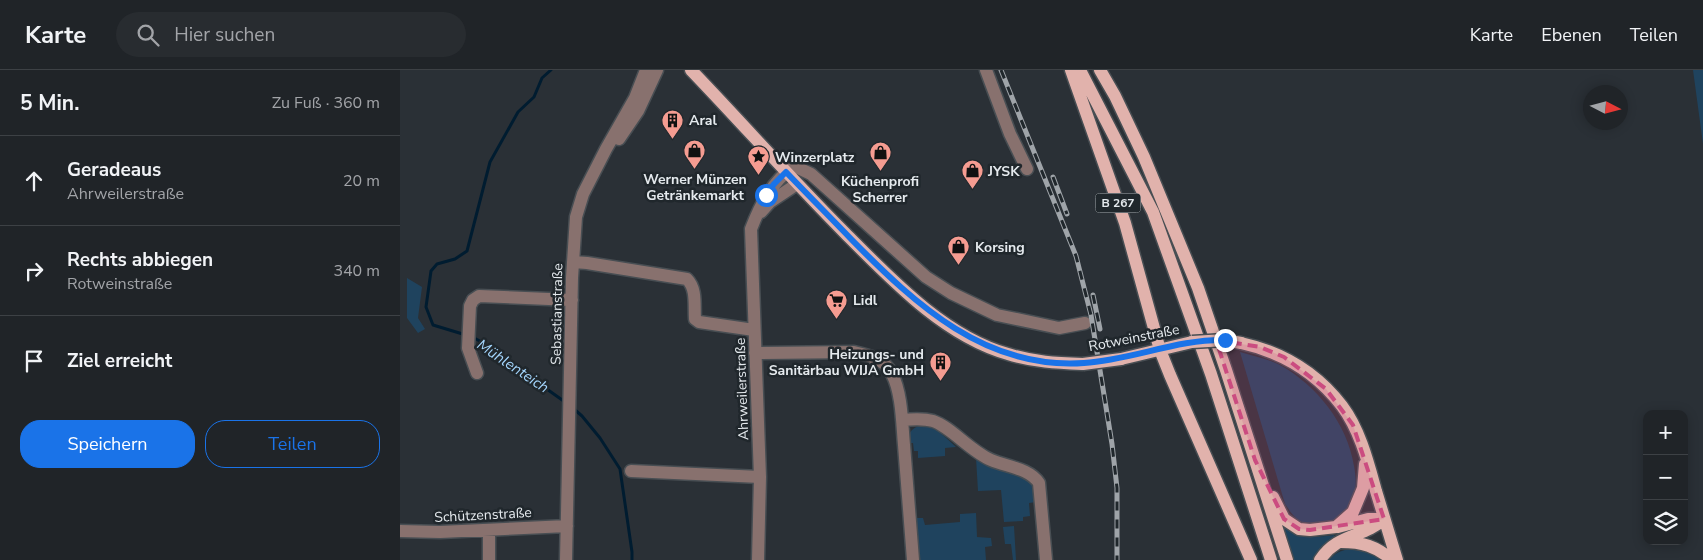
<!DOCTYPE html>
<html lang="de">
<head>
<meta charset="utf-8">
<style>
	:root { --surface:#202428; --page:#282c30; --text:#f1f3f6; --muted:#a2a4a8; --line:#3d4145; --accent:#1a73e8 }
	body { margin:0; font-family:"Nunito Sans",sans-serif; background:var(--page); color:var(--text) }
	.controls { position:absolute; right:15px; bottom:15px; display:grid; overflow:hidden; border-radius:10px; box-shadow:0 2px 12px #0003 }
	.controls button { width:45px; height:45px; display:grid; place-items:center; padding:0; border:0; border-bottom:1px solid var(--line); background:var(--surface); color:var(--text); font:25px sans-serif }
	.compass { position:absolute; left:1183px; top:15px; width:45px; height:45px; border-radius:50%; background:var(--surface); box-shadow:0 2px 12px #0003; rotate:96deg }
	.stop { position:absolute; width:15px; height:15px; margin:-11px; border:4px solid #1a73e8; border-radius:50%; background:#fff }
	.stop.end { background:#1a73e8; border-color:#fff; box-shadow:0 1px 5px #0008 }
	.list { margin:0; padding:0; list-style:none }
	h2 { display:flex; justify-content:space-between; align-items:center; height:65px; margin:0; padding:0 20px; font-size:21px }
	h2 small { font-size:16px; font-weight:400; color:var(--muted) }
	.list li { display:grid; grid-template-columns:32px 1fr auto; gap:15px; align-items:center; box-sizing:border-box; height:90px; padding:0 20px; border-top:1px solid var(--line) }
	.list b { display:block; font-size:19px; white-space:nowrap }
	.list p { margin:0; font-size:16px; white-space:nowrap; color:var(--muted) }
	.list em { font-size:16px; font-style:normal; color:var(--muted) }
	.actions { display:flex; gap:10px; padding:15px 20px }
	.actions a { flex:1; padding:11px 0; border:1px solid var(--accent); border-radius:20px; text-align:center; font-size:18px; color:var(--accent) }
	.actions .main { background:var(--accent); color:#fff }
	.icon { flex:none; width:28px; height:28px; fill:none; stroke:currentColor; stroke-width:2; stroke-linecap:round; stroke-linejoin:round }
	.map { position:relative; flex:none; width:1303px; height:490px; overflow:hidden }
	header { display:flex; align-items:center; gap:30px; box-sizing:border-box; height:70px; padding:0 25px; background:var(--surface); border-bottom:1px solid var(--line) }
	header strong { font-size:24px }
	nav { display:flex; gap:28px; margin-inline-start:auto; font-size:18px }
	.search { width:350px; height:45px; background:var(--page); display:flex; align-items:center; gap:12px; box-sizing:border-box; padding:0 18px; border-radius:28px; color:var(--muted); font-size:19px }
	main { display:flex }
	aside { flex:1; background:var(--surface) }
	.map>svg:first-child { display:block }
	.green { fill:#1f435e }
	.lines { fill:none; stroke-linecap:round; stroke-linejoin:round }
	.stream { stroke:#001c30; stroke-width:3 }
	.minor-casing { stroke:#484e53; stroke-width:15 }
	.major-casing { stroke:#484e53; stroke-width:15 }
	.minor { stroke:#88716e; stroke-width:12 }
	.major { stroke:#e1b2ac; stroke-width:12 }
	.rail-casing { stroke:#9fa4a9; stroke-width:5 }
	.rail { stroke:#20272c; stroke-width:3; stroke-dasharray:9; stroke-linecap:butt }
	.major-bridge-casing { stroke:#484e53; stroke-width:15; stroke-linecap:butt }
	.major-bridge { stroke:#e1b2ac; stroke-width:12 }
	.route { stroke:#1a73e8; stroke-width:6 }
	.marked { fill:#cb4c80; fill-opacity:0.2; stroke:#cb4c80; stroke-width:4; stroke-dasharray:10 6; stroke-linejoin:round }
	.labels { text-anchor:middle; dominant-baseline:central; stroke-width:5; stroke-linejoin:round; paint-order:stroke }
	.shield { fill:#20272c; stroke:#aab0b4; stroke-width:1 }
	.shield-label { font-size:12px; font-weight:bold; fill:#e5eaee }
	.poi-label { font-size:14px; font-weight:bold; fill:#e5eaee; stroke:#20272c; text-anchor:start }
	.street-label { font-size:14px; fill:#e5eaee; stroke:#20272c }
	.water-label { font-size:15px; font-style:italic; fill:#a4d6fe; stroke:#20272c }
</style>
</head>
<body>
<header>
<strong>Karte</strong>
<div class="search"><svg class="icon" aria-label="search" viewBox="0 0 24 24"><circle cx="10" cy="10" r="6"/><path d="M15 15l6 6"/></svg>Hier suchen</div>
<nav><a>Karte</a><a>Ebenen</a><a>Teilen</a></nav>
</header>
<main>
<aside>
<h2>5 Min.<small>Zu Fuß · 360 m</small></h2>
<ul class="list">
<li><svg class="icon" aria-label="ahead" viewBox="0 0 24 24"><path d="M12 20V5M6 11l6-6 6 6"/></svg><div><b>Geradeaus</b><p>Ahrweilerstraße</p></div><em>20 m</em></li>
<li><svg class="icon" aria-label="right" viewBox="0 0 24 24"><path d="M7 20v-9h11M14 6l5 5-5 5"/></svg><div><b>Rechts abbiegen</b><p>Rotweinstraße</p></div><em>340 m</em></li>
<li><svg class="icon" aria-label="arrive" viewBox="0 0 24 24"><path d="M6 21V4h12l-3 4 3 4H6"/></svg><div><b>Ziel erreicht</b></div></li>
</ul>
<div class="actions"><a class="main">Speichern</a><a>Teilen</a></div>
</aside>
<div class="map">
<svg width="1303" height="490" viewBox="0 0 1303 490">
	<rect width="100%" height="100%" fill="#2a3036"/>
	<path class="green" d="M 1293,0 L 1303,0 L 1303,159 L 1303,74 Z
		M 7,208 L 22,217 L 18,248 L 25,259 L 18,263 L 7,248 Z
		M 840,282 C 853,286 868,289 880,295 C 917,316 947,353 954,396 C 956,406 957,420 953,430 C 944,451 917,463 897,449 C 892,445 888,438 885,434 Z
		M 522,355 C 537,357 545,367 556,377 L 545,378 L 545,386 L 518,388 L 518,381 L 514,381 L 513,373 L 508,373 C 507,363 513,357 522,355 Z
		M 576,388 L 627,409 L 633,414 L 636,432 L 629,433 L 630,446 L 623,447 L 623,451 L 604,452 L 601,420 L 578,421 Z
		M 576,443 L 577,467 L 591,468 L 592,476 L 585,477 L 586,490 L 518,490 L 514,448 L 523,448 L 525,455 L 560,452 L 560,444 Z
		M 881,453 C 904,468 908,468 934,465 L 936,468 L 916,484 L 913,490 L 894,490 Z
		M 614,456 L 616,490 L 613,490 L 611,474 L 605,474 L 603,457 Z
		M 959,478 L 972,482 L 981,490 L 929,490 C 937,480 947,479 959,478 Z"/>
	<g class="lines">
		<path class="stream" d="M 66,265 L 33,255 L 26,237 L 31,201 L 37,194 L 55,189 L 67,181 L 90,92 L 118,42 L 134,27 L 142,8 L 151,0
			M 72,267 L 78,270 L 165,332
			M 174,339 L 182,346 L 200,368 L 220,399 L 232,482 L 232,490"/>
		<defs>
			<path id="minor" d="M 586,0 L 610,64 L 627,99
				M 219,69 L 238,41 L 257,0
				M 361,142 L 370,132 L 397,114
				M 173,192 L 187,193 L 287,209 C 297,219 294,235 295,249 L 299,252 L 354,260
				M 355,283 L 454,282 C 468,285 485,289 492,304 C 502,323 502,354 504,375 C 507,414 510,452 513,490
				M 77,303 L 68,278 L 70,236 L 73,230 L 79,226 L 172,230
				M 502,350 C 512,349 523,348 533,351 C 551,357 570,381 591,390 C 607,397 629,398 639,413 L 646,490
				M 231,401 L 360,407
				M 89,460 L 89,490
				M 0,461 L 40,462 L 167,456
				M 166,490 L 172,208 L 176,147 L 183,124 L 206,79 L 235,28 L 246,0
				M 358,490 L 360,407 L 351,159 C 361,133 372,112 394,96 L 411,104 L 526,207 L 551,223 L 597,245 L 659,258 L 685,253"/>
			<path id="major" d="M 291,0 C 343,54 392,110 445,163 C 491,209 544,266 608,284 C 633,292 657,293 683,294
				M 671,0 L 725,153 L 760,280 L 770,305 L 851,490
				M 680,0 L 753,142 L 811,304 L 871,490
				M 700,0 L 715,26 L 744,87 L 798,218 L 826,300 L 887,490
				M 841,273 C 882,282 916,302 942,336 C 960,360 968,392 976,421 C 983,444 990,467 997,490
				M 721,289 L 792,272
				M 873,427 L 884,449 L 899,459 L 910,460 L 936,457 L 953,442 L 963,418 L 965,394
				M 938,457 L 968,449 L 984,449
				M 941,472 C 962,472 976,476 992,490
				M 920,490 C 937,463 964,468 984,449"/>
		</defs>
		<use href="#minor" class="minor-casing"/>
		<use href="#major" class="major-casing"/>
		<use href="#minor" class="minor"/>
		<use href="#major" class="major"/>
		<defs>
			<path id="rail" d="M 601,0 L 676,186 L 691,245 L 712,374 L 717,418 L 717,490
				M 653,107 L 667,144
				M 693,225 L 700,259"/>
		</defs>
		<use href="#rail" class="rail-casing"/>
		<use href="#rail" class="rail"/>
		<defs>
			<path id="major-bridge" d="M 792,272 L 825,270 L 841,273
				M 683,294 L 721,289"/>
		</defs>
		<use href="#major-bridge" class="major-bridge-casing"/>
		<use href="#major-bridge" class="major-bridge"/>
	</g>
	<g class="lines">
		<path class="route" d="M 366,125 L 374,114 L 386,102 C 408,125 430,147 452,170 C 516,235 586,300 684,293 C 732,290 777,269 825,270"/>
	</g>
	<path class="marked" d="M 816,270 L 860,277 L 884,287 L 926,319 L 953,355 L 984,449 L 910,460 L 899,459 L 884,449 L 855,390 Z"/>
	<defs>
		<symbol id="building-pin" viewBox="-11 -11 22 30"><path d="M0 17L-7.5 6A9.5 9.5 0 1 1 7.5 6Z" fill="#f59c91" stroke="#20272c"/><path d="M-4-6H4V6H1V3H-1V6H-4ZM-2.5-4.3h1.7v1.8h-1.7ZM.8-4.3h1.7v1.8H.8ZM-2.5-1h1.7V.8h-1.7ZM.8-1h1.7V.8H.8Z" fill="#111"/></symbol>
		<symbol id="shop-pin" viewBox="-11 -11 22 30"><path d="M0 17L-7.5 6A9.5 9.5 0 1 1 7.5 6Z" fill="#f59c91" stroke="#20272c"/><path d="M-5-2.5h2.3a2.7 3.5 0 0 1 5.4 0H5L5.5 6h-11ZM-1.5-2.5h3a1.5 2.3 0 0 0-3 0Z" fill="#111"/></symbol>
		<symbol id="sight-pin" viewBox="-11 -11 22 30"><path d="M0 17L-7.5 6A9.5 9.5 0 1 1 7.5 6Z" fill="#f59c91" stroke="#20272c"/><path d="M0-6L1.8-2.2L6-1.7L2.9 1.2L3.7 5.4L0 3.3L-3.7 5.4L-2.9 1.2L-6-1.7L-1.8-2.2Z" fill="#111"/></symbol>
		<symbol id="supermarket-pin" viewBox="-11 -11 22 30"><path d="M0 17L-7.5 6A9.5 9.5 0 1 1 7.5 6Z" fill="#f59c91" stroke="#20272c"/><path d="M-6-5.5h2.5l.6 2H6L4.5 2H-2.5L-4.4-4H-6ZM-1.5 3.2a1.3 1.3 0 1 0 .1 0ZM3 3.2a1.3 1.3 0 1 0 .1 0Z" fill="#111"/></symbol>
	</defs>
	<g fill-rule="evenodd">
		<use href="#building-pin" x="260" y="38" width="25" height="34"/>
		<use href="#shop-pin" x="282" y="68" width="25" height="34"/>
		<use href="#shop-pin" x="468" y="70" width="25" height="34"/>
		<use href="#sight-pin" x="346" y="74" width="25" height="34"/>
		<use href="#shop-pin" x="560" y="88" width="25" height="34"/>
		<use href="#shop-pin" x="546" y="164" width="25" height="34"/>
		<use href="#supermarket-pin" x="424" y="218" width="25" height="34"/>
		<use href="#building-pin" x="528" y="280" width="25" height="34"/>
	</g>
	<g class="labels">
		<rect class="shield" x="695.5" y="123.5" width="45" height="19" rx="4"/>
		<g class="shield-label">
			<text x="718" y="133">B 267</text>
		</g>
		<g class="poi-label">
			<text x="289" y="50">Aral</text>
			<text x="375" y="87">Winzerplatz</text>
			<text x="588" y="101">JYSK</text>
			<text x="295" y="109" text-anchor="middle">Werner Münzen<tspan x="295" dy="16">Getränkemarkt</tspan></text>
			<text x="480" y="111" text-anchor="middle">Küchenprofi<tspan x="480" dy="16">Scherrer</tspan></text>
			<text x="575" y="177">Korsing</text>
			<text x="453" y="230">Lidl</text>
			<text x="524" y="284" text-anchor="end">Heizungs- und<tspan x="524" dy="16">Sanitärbau WIJA GmbH</tspan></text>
		</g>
		<g class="street-label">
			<text transform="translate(157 244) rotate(-89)">Sebastianstraße</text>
			<text transform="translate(734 268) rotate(-11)">Rotweinstraße</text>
			<text transform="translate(342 319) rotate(-92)">Ahrweilerstraße</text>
			<text transform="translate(83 445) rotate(-3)">Schützenstraße</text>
		</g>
		<g class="water-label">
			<text transform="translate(113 296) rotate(34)">Mühlenteich</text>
		</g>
	</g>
</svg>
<div class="controls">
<button>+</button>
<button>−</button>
<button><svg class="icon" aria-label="layers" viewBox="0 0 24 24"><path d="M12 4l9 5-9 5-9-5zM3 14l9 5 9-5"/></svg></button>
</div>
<svg class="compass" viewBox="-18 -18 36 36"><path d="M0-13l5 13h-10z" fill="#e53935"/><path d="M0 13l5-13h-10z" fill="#a2a4a8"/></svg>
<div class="stop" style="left:366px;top:125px"></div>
<div class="stop end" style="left:825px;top:270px"></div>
</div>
</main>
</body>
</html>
